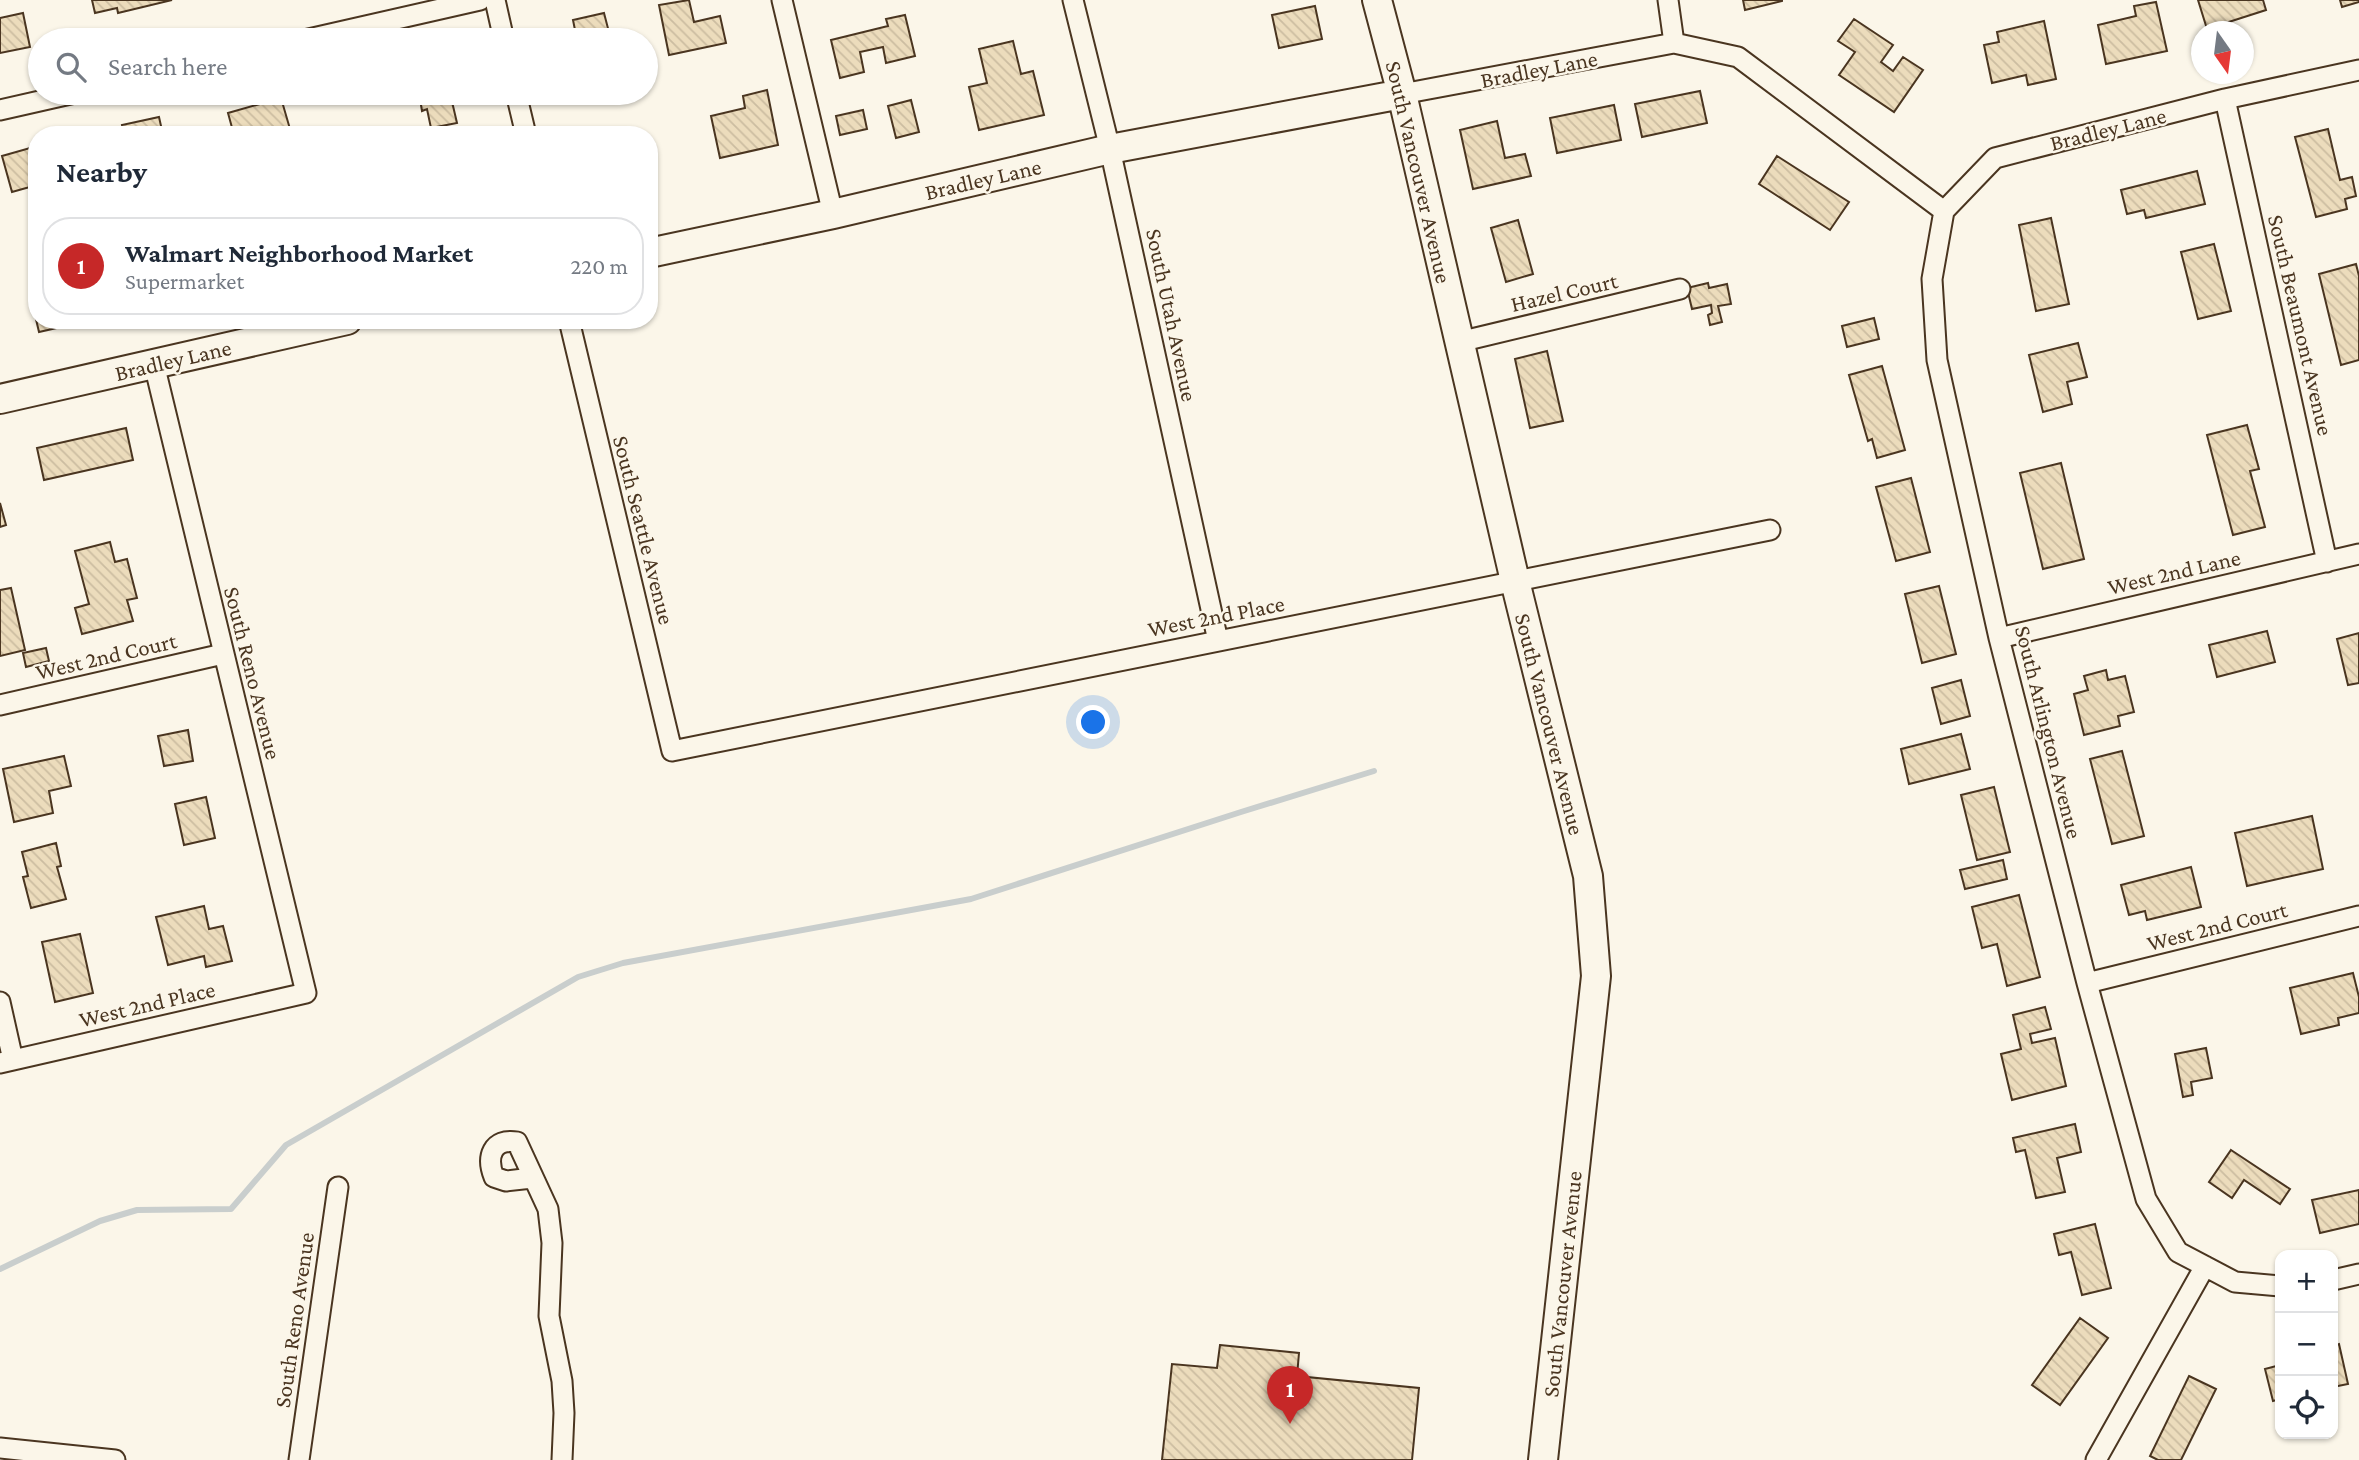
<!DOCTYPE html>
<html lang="en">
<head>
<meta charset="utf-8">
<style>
	:root { --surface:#fff; --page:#f2f2f3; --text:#1f2937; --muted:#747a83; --line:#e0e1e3; --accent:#c62828 }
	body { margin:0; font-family:"Crimson Pro",serif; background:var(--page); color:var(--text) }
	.controls { position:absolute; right:21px; bottom:21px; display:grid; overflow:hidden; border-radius:14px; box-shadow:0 2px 5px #0004 }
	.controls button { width:63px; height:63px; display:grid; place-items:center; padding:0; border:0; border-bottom:2px solid var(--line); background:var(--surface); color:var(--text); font:35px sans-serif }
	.compass { position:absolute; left:2191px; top:21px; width:63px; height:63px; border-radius:50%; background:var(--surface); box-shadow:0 2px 5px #0004; rotate:166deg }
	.you { position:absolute; left:1094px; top:723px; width:24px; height:24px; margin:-18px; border:5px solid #fff; border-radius:50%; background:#1a73e8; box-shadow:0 0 0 10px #1a73e833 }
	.badge { display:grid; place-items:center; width:46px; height:46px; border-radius:50%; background:var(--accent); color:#fff; font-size:23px; font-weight:700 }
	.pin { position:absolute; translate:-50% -58px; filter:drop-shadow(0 2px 4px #0008) }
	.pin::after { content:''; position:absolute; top:37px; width:24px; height:21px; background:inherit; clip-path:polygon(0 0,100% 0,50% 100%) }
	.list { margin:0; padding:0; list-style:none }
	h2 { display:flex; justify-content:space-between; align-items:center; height:91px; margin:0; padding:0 28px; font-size:30px }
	h2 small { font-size:23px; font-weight:400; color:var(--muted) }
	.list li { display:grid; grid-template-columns:46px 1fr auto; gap:21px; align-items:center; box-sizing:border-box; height:98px; margin:0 14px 14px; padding:0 14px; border:2px solid var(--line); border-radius:28px }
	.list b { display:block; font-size:26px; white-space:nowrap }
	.list p { margin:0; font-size:23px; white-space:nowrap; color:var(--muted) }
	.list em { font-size:23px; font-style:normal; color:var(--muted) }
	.icon { flex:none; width:38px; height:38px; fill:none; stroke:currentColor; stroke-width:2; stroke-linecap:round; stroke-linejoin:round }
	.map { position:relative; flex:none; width:2359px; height:1460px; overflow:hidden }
	.search { position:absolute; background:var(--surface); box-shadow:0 2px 5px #0004; left:28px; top:28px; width:630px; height:77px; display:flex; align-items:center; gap:18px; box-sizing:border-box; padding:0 24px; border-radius:38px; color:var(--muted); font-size:26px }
	.panel { position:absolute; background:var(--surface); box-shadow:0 2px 5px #0004; left:28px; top:126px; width:630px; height:203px; border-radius:28px }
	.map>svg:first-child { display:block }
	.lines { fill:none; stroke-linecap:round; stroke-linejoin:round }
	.stream { stroke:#c9cecd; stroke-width:6 }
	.building { fill:url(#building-back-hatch); stroke:#4a3520; stroke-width:2 }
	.street-casing { stroke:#4a3520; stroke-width:23 }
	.secondary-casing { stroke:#4a3520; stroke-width:32 }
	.street { stroke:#fbf6e9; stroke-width:19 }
	.secondary { stroke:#fbf6e9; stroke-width:28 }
	.labels { text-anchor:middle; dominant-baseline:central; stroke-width:5; stroke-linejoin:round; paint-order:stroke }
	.street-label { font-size:23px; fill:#4a3520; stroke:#fbf6e9 }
</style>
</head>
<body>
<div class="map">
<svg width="2359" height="1460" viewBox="0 0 2359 1460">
	<defs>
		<pattern id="building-back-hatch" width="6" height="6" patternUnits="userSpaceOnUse" patternTransform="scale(1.75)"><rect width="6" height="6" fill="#ecdcbc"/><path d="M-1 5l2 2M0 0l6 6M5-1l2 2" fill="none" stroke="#ccbda1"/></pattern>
	</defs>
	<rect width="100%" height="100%" fill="#fbf6e9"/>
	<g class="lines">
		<path class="stream" d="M 0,1269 L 100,1221 L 137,1210 L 231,1209 L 286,1145 L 578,977 L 623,963 L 971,899 L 1241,812 L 1374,771"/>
	</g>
	<path class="building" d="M 92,0 L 172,0 L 118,13 L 117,8 L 95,13 Z
		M 689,0 L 694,22 L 720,16 L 726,43 L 669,55 L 659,5 Z
		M 1743,0 L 1782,0 L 1782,1 L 1745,10 Z
		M 2198,0 L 2263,0 L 2266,10 L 2207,29 Z
		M 2340,0 L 2359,0 L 2359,2 L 2342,7 Z
		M 2156,2 L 2167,51 L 2106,64 L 2098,25 L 2136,16 L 2134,6 Z
		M 1315,6 L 1322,39 L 1279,48 L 1272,15 Z
		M 23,13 L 30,47 L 0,53 L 0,18 Z
		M 604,13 L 611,40 L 577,40 L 573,20 Z
		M 905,15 L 915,56 L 886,63 L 883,47 L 860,52 L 864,72 L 840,78 L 831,40 L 888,26 L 886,19 Z
		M 1854,19 L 1893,45 L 1881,62 L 1893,71 L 1903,57 L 1923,70 L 1894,112 L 1839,75 L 1855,52 L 1838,41 Z
		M 2044,21 L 2056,79 L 2028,85 L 2026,75 L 1992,83 L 1984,45 L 1999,42 L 1997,32 Z
		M 1013,41 L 1021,74 L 1033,71 L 1044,115 L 979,130 L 969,87 L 987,83 L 979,49 Z
		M 767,90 L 778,145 L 720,158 L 711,116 L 745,108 L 743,96 Z
		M 1700,91 L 1707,123 L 1642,137 L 1635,104 Z
		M 419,93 L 450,93 L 457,123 L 431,128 L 427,109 L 422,111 Z
		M 281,98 L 290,129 L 271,135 L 234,135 L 228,113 Z
		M 911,100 L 919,132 L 896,138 L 888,106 Z
		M 1614,105 L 1621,140 L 1557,153 L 1550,118 Z
		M 863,110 L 867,129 L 840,135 L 836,116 Z
		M 159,117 L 163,135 L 124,135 L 122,125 Z
		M 1497,121 L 1505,158 L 1525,154 L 1531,176 L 1473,189 L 1460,130 Z
		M 2328,129 L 2340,180 L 2352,177 L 2356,196 L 2345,199 L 2347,209 L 2316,217 L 2295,137 Z
		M 37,146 L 37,185 L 12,192 L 2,156 Z
		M 1777,156 L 1849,202 L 1830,230 L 1759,184 Z
		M 2197,171 L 2205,204 L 2146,218 L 2144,210 L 2127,214 L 2121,190 Z
		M 2051,218 L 2069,304 L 2036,311 L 2019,225 Z
		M 1518,220 L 1533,274 L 1506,282 L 1491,228 Z
		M 2214,244 L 2231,311 L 2198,319 L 2181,252 Z
		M 2356,264 L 2359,276 L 2359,360 L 2341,365 L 2319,274 Z
		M 1708,283 L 1709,288 L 1727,284 L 1731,304 L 1718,306 L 1722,322 L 1710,325 L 1708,315 L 1712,313 L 1711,305 L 1692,309 L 1687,288 Z
		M 37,297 L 37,320 L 92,320 L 39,332 L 31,298 Z
		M 1874,318 L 1879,339 L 1847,347 L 1842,326 Z
		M 2078,343 L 2087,377 L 2067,382 L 2072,404 L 2043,412 L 2029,355 Z
		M 1547,351 L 1563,421 L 1530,428 L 1515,359 Z
		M 1882,366 L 1905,450 L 1877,458 L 1872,439 L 1868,441 L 1849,375 Z
		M 2247,425 L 2259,469 L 2250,471 L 2265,527 L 2233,535 L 2207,435 Z
		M 126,428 L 133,460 L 44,480 L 37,448 Z
		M 2061,463 L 2084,559 L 2043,569 L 2020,473 Z
		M 1911,478 L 1930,552 L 1896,561 L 1876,487 Z
		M 0,503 L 6,525 L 0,527 Z
		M 110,542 L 115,562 L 127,559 L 137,598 L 127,600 L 133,621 L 82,634 L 75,608 L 89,604 L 75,551 Z
		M 1939,586 L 1956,654 L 1922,663 L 1905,594 Z
		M 11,588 L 25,650 L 0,656 L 0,590 Z
		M 2267,631 L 2275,662 L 2217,677 L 2209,645 Z
		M 2359,633 L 2359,683 L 2348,685 L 2337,639 Z
		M 46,648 L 49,661 L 26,667 L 23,653 Z
		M 2106,670 L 2108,680 L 2125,676 L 2134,712 L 2118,716 L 2120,726 L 2084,735 L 2074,694 L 2088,690 L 2084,676 Z
		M 1961,680 L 1970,716 L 1941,724 L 1932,688 Z
		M 188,730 L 193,761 L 164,766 L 158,736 Z
		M 1961,734 L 1970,769 L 1909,784 L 1901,749 Z
		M 2122,751 L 2144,836 L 2112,844 L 2090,759 Z
		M 64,756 L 71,786 L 49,791 L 53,813 L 14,822 L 3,769 Z
		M 1994,787 L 2010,852 L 1977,860 L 1961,795 Z
		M 206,797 L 215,838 L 184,845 L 175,804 Z
		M 2312,816 L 2323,869 L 2247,886 L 2235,833 Z
		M 56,843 L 61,866 L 57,867 L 66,899 L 31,908 L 23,877 L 28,876 L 22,852 Z
		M 2003,860 L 2007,879 L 1965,889 L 1960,870 Z
		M 2191,867 L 2201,907 L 2147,920 L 2145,911 L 2129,915 L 2121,885 Z
		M 2019,895 L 2040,977 L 2007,986 L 1997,944 L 1982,948 L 1972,907 Z
		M 204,906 L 209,929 L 223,926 L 232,961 L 206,967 L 204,956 L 168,965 L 156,917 Z
		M 80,934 L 93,993 L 55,1002 L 42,942 Z
		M 2353,973 L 2359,997 L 2359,1013 L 2338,1018 L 2339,1025 L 2301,1034 L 2290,988 Z
		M 2045,1007 L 2051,1029 L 2030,1034 L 2032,1043 L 2055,1038 L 2066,1086 L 2012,1100 L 2001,1054 L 2021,1049 L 2013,1015 Z
		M 2206,1048 L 2212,1078 L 2191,1082 L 2193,1095 L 2183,1097 L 2175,1054 Z
		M 2075,1124 L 2081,1152 L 2057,1158 L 2065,1192 L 2036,1198 L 2025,1150 L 2016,1152 L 2013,1138 Z
		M 2231,1150 L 2290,1189 L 2280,1204 L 2244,1180 L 2232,1198 L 2209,1182 Z
		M 2359,1190 L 2359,1224 L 2320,1233 L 2312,1200 Z
		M 2095,1224 L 2111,1288 L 2082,1295 L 2071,1252 L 2059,1255 L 2054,1234 Z
		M 2080,1318 L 2108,1338 L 2060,1405 L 2032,1385 Z
		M 2339,1344 L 2348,1384 L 2333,1387 L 2333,1346 Z
		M 1220,1345 L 1299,1353 L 1297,1376 L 1419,1388 L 1412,1460 L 1162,1460 L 1172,1364 L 1217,1368 Z
		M 2280,1365 L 2280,1399 L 2273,1401 L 2265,1369 Z
		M 2189,1376 L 2216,1389 L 2181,1460 L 2158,1460 L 2150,1456 Z"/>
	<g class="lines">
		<defs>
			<path id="street" d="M 495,0 L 504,40
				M 782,0 L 833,214
				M 1073,0 L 1110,149 L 1218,641
				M 1668,0 L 1674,43
				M 304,40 L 480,0
				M 516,93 L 526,135
				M 1402,94 L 1674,43 L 1738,57 L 1944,211
				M 2225,99 L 2327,562
				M 0,110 L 75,93
				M 1944,211 L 1932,279 L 1937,360 L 1999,638 L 2087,983 L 2146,1199 L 2178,1252 L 2235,1282 L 2280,1286
				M 1944,211 L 1995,158 L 2225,99 L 2359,70
				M 569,320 L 672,751 L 1770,530
				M 1459,342 L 1680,289
				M 1999,638 L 2359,554
				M 0,705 L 223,654
				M 2087,983 L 2359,916
				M 0,1002 L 13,1060
				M 0,1063 L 306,993 L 154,364
				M 532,1178 L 506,1181 L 494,1177 C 486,1157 492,1138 517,1142 L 548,1209 L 552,1243 L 549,1316 L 562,1381 L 564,1413 L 562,1460
				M 2333,1280 L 2359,1274
				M 0,1448 L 115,1460
				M 299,1460 L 338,1187
				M 2096,1460 L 2205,1266"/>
			<path id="secondary" d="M 1377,0 L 1402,94 L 1515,581 L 1588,876 L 1596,976 L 1543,1460
				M 649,253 L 833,214 L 1110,149 L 1402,94
				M 0,399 L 347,320"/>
		</defs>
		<use href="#street" class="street-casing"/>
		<use href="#secondary" class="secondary-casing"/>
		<use href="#street" class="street"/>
		<use href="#secondary" class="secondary"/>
	</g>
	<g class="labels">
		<g class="street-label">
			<text transform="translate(1539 69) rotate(-11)">Bradley Lane</text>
			<text transform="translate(2108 129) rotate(-14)">Bradley Lane</text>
			<text transform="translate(1419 172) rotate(77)">South Vancouver Avenue</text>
			<text transform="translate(983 179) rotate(-13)">Bradley Lane</text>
			<text transform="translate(1564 292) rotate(-13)">Hazel Court</text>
			<text transform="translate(1172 315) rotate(78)">South Utah Avenue</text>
			<text transform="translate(2301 325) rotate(77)">South Beaumont Avenue</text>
			<text transform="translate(173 360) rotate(-13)">Bradley Lane</text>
			<text transform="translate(644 530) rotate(76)">South Seattle Avenue</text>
			<text transform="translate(2174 572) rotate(-13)">West 2nd Lane</text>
			<text transform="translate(1216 616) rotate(-11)">West 2nd Place</text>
			<text transform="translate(106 656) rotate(-13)">West 2nd Court</text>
			<text transform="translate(253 673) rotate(76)">South Reno Avenue</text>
			<text transform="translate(1550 724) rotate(76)">South Vancouver Avenue</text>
			<text transform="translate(2049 732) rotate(76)">South Arlington Avenue</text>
			<text transform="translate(2217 926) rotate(-14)">West 2nd Court</text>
			<text transform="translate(147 1004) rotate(-13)">West 2nd Place</text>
			<text transform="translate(1562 1284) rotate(-84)">South Vancouver Avenue</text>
			<text transform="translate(294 1320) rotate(-82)">South Reno Avenue</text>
		</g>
	</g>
</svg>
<div class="controls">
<button>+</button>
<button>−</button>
<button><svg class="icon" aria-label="locate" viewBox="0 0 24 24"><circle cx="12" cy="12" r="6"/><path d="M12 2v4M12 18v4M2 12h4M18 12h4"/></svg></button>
</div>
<svg class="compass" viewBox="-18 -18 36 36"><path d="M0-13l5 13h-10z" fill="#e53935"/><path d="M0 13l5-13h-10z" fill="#747a83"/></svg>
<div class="you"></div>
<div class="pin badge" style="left:1290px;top:1424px">1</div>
<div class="search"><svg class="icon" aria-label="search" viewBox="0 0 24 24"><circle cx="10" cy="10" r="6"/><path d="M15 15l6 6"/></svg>Search here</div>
<section class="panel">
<h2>Nearby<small></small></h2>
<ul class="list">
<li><span class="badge">1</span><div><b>Walmart Neighborhood Market</b><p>Supermarket</p></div><em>220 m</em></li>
</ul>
</section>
</div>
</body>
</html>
